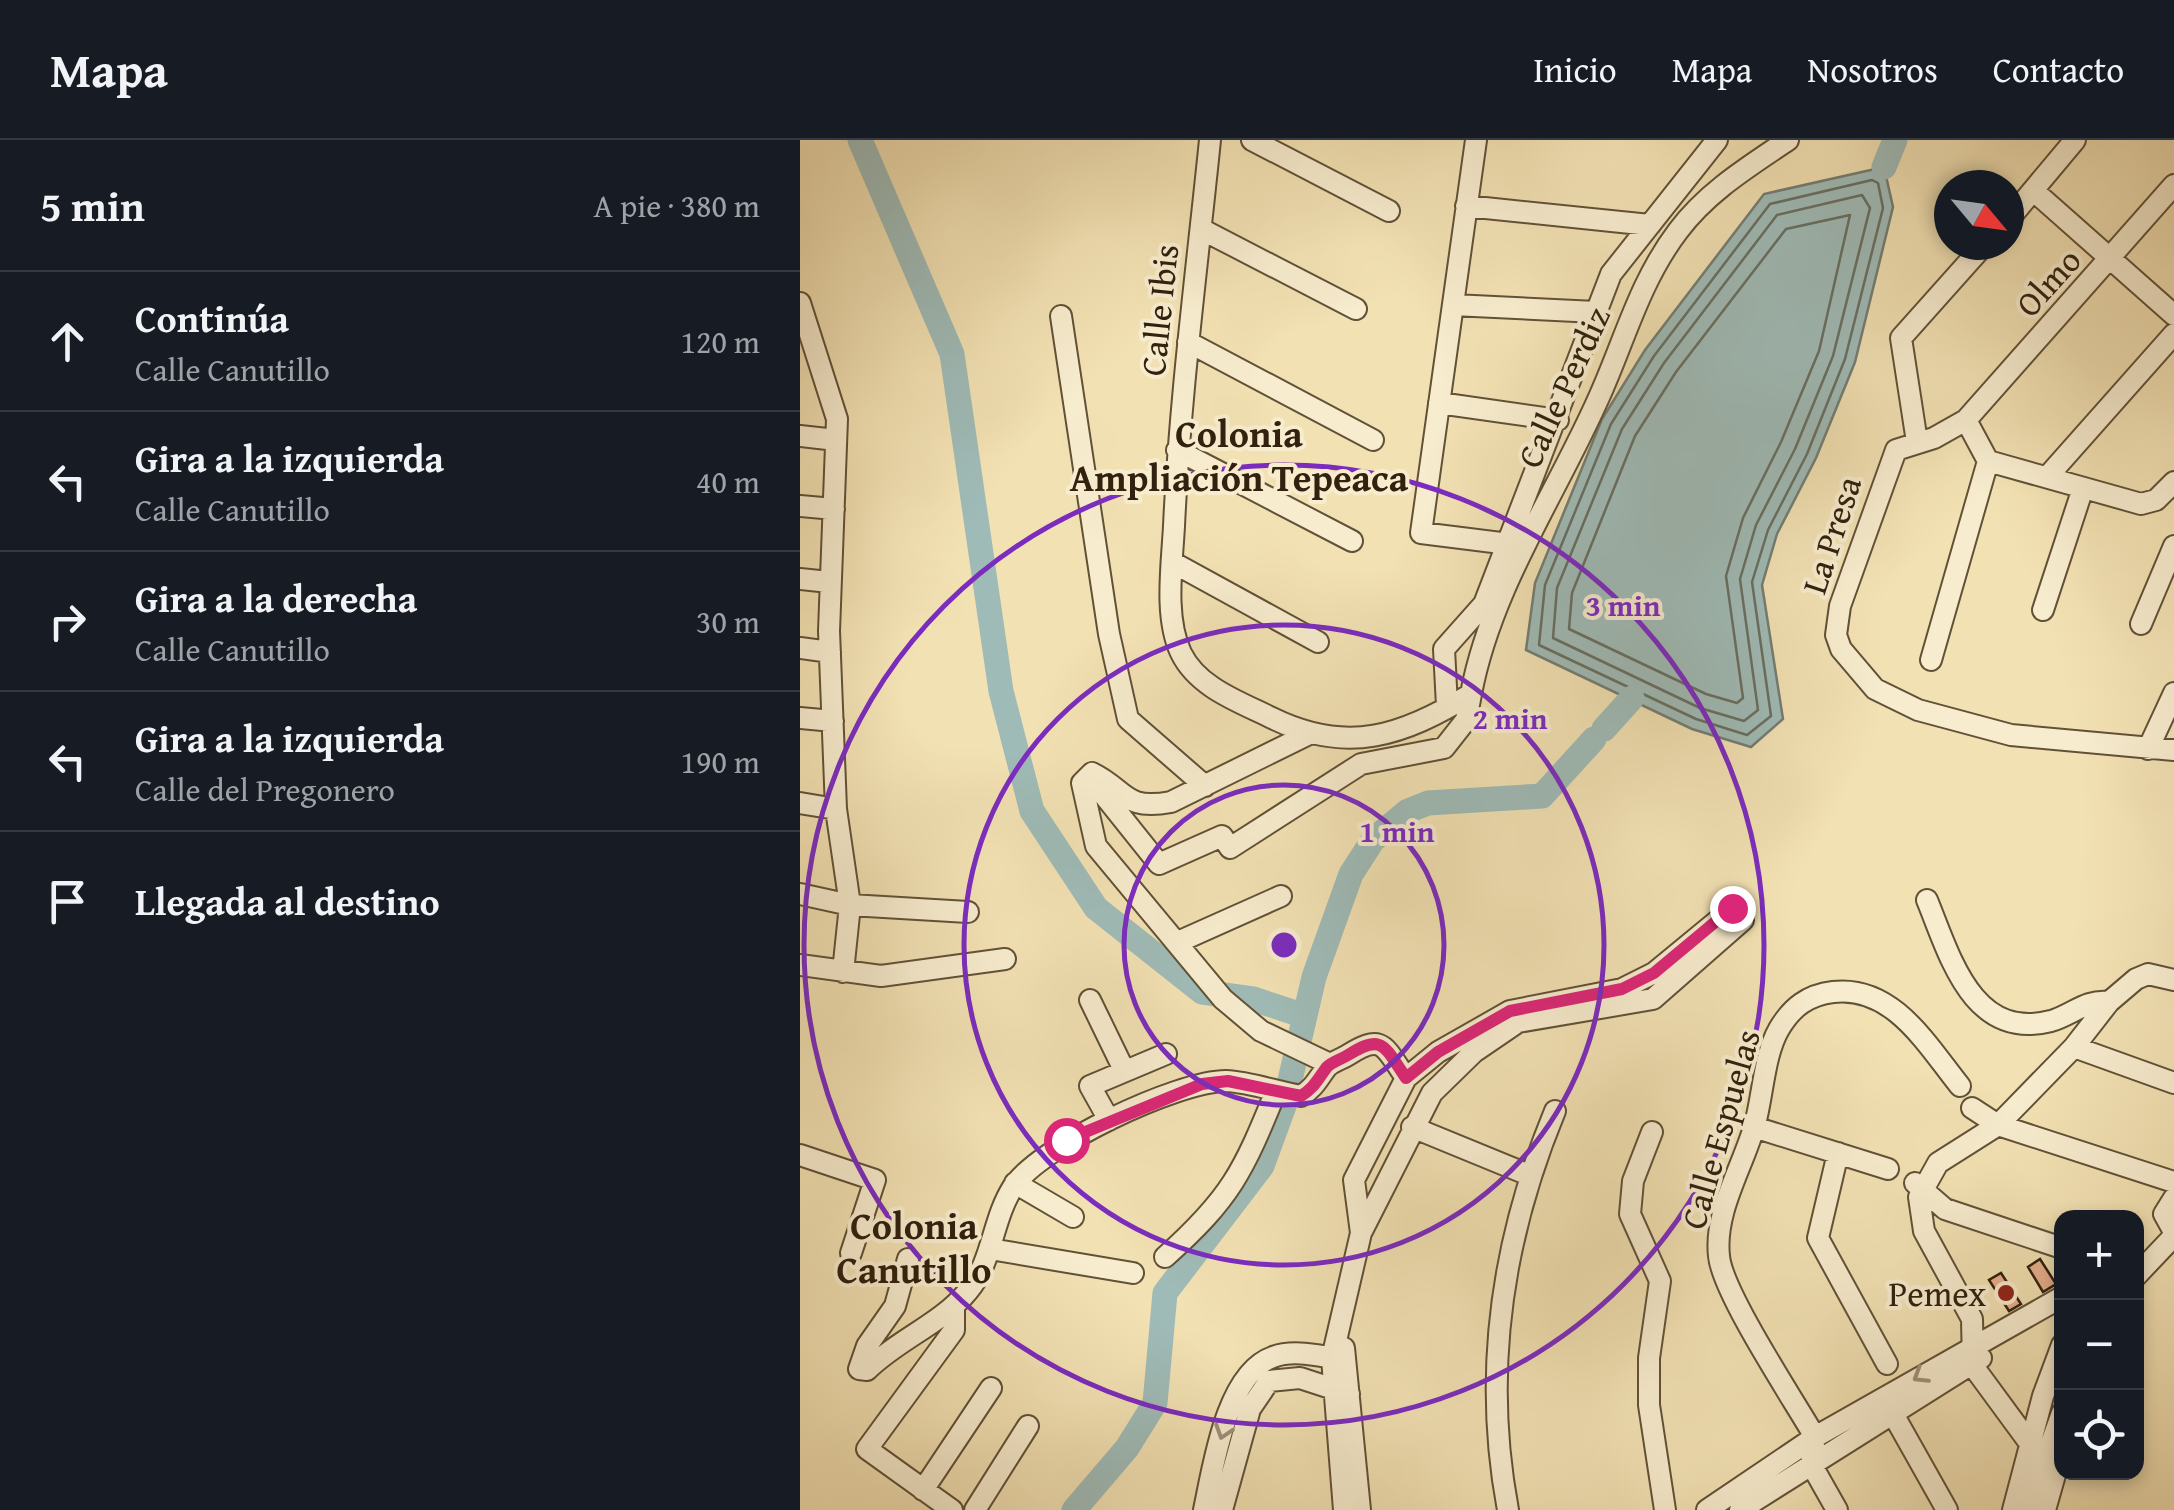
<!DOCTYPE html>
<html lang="es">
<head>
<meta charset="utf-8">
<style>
	:root { --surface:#171b24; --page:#242831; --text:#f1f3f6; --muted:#9ea1a6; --line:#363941 }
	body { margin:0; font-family:"Gentium Book Plus",serif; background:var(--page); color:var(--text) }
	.controls { position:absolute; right:30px; bottom:30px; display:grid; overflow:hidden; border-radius:20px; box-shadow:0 5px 15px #0003 }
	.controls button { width:90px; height:90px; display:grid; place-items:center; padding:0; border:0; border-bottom:2px solid var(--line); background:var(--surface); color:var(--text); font:50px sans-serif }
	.compass { position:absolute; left:1134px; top:30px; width:90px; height:90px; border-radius:50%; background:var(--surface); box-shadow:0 5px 15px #0003; rotate:119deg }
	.stop { position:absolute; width:30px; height:30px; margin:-22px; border:8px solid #db2777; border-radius:50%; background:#fff }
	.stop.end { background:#db2777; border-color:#fff; box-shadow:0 2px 10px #0008 }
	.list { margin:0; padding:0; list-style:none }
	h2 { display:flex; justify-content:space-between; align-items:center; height:130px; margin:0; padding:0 40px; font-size:42px }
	h2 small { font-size:32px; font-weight:400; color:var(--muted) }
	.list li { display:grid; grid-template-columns:65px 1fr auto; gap:30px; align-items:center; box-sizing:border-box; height:140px; padding:0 40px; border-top:2px solid var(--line) }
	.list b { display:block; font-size:38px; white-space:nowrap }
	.list p { margin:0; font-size:32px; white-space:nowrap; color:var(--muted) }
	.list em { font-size:32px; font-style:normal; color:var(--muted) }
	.icon { flex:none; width:55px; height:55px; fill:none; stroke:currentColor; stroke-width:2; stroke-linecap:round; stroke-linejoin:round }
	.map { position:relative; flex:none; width:1374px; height:1370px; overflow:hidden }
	header { display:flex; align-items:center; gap:60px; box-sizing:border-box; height:140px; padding:0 50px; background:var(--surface); border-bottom:2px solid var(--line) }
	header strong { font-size:48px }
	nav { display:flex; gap:55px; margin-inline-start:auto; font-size:35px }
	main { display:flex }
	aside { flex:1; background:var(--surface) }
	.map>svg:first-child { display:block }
	.water { fill:#9fbbb7; stroke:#737d73; stroke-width:2.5 }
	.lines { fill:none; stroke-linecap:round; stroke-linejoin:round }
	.shore { stroke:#686e62; stroke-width:2.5 }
	.river { stroke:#9fbbb7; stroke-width:25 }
	.building { fill:#e9b08e; stroke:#31210e; stroke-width:2.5 }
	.minor-casing { stroke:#615137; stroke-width:24 }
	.minor { stroke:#f7ecce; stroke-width:20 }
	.oneway { stroke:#9e9178 }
	.route { stroke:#db2777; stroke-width:12 }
	.ring { fill:none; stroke:#7b2cbf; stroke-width:5 }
	.poi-dot { fill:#8f2418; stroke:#f7ecce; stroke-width:4 }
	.labels { text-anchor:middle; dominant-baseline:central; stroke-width:8; stroke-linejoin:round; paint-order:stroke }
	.street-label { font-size:35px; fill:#31210e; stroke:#f7ecce }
	.poi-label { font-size:35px; fill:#31210e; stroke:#f7ecce; text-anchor:end }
	.neighbourhood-label { font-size:38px; font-weight:bold; fill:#31210e; stroke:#f7ecce }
	.centre { fill:#7b2cbf; stroke:#f7ecce; stroke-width:5 }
	.ring-label { font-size:30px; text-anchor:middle; font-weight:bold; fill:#7b2cbf; stroke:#f7ecce; stroke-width:8; stroke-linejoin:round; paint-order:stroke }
</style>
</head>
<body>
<header>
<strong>Mapa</strong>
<nav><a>Inicio</a><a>Mapa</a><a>Nosotros</a><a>Contacto</a></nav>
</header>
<main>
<aside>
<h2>5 min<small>A pie · 380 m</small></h2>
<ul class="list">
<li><svg class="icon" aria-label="ahead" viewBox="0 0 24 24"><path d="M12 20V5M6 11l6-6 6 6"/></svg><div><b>Continúa</b><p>Calle Canutillo</p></div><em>120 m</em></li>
<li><svg class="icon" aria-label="left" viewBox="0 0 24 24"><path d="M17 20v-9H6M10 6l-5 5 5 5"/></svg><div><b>Gira a la izquierda</b><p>Calle Canutillo</p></div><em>40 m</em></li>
<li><svg class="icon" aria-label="right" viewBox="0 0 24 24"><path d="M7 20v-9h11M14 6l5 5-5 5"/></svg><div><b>Gira a la derecha</b><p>Calle Canutillo</p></div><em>30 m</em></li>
<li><svg class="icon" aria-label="left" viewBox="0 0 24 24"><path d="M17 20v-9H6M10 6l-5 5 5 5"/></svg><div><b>Gira a la izquierda</b><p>Calle del Pregonero</p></div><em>190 m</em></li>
<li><svg class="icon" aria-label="arrive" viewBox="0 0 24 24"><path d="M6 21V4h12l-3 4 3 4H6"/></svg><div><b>Llegada al destino</b></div></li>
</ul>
</aside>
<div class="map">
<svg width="1374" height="1370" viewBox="0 0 1374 1370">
	<rect width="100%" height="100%" fill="#f2e1b3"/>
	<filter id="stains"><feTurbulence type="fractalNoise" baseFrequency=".002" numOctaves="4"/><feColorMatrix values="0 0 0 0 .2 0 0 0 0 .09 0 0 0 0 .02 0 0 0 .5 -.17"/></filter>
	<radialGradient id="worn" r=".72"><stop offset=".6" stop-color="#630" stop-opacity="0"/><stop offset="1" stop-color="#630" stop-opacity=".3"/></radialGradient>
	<path class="water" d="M 1084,27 L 1093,67 L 1055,222 L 1016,318 L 977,394 L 962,445 L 983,579 L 951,607 L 892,589 L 726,510 L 735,443 L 802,279 L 845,210 L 964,54 Z"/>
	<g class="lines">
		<path class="shore" d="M 1072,40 L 1078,43 L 1083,68 L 1045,219 L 1007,314 L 968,390 L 952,442 L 971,576 L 947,595 L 896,579 L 739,505 L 745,445 L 811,284 L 854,216 L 970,64 Z
			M 1062,55 L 1070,68 L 1033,216 L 995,309 L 956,385 L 940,439 L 958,570 L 944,581 L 900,568 L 753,498 L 757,448 L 822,289 L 864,223 L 977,75 Z
			M 1050,75 L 1019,211 L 981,302 L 943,378 L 926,436 L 943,558 L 937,563 L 906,554 L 769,489 L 772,453 L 835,296 L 876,232 L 986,89 Z"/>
		<path class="river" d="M 60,0 L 152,214 L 201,551 L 232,671 L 296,768 L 402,852 L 453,859 L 505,876
			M 1084,27 L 1095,0
			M 804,589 L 832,558
			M 274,1370 L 327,1308 L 355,1263 L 365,1153 L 462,1026 L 484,966 L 514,837 L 551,734 L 573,700 L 608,671 L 628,663 L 742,656 L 794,599"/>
	</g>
	<path class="building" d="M 1240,1119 L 1256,1144 L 1243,1152 L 1228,1127 Z
		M 1201,1133 L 1221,1164 L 1209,1171 L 1189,1140 Z"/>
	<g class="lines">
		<defs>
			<path id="minor" d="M 410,0 C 397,128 380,256 374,386 C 372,425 364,477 381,513 C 398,548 440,562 472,578 C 547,615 603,596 671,554 C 691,447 757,353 800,255 C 825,199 840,141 878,91 C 907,52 948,27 988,0
				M 452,0 L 589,71
				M 676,0 L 621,393 L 709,404
				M 1374,45 L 1166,280 L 1134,298 L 1096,310 L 1040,466 L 1036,495 L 1041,509 L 1075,549 L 1118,570 L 1211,595 L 1374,610
				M 1235,52 L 1374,175
				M 666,66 L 850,85
				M 1209,79 L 1275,0
				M 401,89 L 556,169
				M 0,163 L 37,279 L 29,491 L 36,669 L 50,765 L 43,832
				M 653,165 L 796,172
				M 261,176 L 309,494 L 328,579 L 405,646
				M 388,202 L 573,300
				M 639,263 L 758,280
				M 1166,280 L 1188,321 L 1341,364 L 1356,360 L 1374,342
				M 0,296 L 36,300
				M 1117,302 L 1101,198 L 1184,105
				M 377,310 L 552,401
				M 1248,336 L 1374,194
				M 0,366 L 34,369
				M 372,422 L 518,502
				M 0,439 L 29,442
				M 1243,470 L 1283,348
				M 1341,484 L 1374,406
				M 0,508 L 30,512
				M 1131,520 L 1188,321
				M 647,566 L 644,509 L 684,464 L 811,134 L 917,0
				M 0,578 L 33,581
				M 507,595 L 371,662 C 323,671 327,650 292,633 L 282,643 L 296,706 L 423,859 L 461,891 L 530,924
				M 1348,609 L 1374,553
				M 299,649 L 359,724 L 422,696 L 430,708 L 561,624 L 644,608 L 666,580 L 671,554
				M 0,663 L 36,669
				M 0,754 L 50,765 L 168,772
				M 1127,760 C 1150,816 1172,901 1251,881 C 1272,875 1286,859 1309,862
				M 378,802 L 481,756
				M 0,825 L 81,836 L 205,819
				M 290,860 L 324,930
				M 1274,907 L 1374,943
				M 1172,968 L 1198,985 L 1374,1042
				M 309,980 L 290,946 L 366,914
				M 612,987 L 729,1035
				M 954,987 L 1088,1029
				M 852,992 L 833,1041 L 830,1074 L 860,1141 L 849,1218 L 849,1265 L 865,1370
				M 1038,1013 L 1018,1098 L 1087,1224
				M 0,1015 L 75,1040 L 51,1113
				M 215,1043 L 273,1077
				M 1115,1043 L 1145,1069 L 1262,1108
				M 1374,1058 L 1364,1074 L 1374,1092
				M 190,1109 L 333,1133
				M 365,1117 C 431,1058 443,1032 476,951
				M 108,1119 L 95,1166 L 67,1206 L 59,1229 L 67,1230 C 97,1200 141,1184 168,1151 C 193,1121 192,1080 213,1047 C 240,1006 377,941 426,941 C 450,942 477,952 501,956 C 515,947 517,940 527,927 C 533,921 540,920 548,915 C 583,893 584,906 606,938
				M 1336,1136 L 1374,1096
				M 544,1208 L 560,1370
				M 1093,1274 L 1147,1370
				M 1231,1305 L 1173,1226 L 1172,1179 L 1124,1091 L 1119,1057 L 1138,1023 L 1198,985 L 1274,907 L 1309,862 L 1336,839 L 1348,834 L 1374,840
				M 123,1350 L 191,1248
				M 152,1370 L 67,1309 L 154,1190 L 154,1166
				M 175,1370 L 228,1286
				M 404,1370 C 413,1328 426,1233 473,1217 C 493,1209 523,1216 544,1220
				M 422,1370 L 450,1269 L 469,1241 L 500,1238 L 549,1254
				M 544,1370 L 532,1218 L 561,1093 L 632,953 L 674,912 L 718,882 L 853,859 L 943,780 L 933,768 L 854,833 L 822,849 L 710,871 L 638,912 L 606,938 L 554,1040 L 561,1093
				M 708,1370 C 682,1232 702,1099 755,971
				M 907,1370 L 1015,1297 L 1262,1157
				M 940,1370 L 1181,1218
				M 1037,1370 L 1011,1324 L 1015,1297 C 993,1259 922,1152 919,1116 C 914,1071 943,1027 955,984 C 963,955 964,915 979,889 C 992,867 1008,855 1033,852 C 1093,845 1127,905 1160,946
				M 1213,1370 L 1243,1256 L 1262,1205
				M 1227,1370 L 1262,1273
				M 1245,1370 L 1262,1310"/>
		</defs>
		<use href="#minor" class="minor-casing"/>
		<use href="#minor" class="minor"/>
	</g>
	<defs><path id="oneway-chevron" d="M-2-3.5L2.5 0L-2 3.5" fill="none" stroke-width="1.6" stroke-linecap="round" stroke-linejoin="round" transform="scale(2.5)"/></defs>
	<g class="oneway">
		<use href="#oneway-chevron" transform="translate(1120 1236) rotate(148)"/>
		<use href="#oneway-chevron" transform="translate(423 1292) rotate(108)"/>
	</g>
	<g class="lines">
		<path class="route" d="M 266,1000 L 402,944 L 428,941 L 501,956 C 515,947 517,940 527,927 C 533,921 540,920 548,915 C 583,893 584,906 606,938 L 638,912 L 710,871 L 822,849 L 854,833 L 932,768"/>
	</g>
	<g class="ring">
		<circle cx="484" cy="805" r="160"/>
		<circle cx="484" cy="805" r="320"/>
		<circle cx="484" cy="805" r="480"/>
	</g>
	<circle class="poi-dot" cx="1206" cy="1153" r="10"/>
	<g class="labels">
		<g class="street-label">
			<text transform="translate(1248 142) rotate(-48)">Olmo</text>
			<text transform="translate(359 170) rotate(-84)">Calle Ibis</text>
			<text transform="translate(763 247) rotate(-65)">Calle Perdiz</text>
			<text transform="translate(1031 395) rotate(-72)">La Presa</text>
			<text transform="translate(920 989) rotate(-74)">Calle Espuelas</text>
		</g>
		<g class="poi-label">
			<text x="1186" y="1153">Pemex</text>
		</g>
		<g class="neighbourhood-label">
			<text x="439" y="293">Colonia<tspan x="439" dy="44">Ampliación Tepeaca</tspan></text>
			<text x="114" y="1085">Colonia<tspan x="114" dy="44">Canutillo</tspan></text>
		</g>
	</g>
	<circle cx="484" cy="805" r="15" class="centre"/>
	<g class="ring-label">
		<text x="823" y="476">3 min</text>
		<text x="710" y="589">2 min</text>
		<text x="597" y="702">1 min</text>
	</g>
	<rect width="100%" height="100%" filter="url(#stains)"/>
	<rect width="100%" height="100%" fill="url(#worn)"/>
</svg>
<div class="controls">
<button>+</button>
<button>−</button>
<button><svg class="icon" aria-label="locate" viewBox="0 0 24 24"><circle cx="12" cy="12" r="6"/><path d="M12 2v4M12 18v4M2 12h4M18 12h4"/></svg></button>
</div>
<svg class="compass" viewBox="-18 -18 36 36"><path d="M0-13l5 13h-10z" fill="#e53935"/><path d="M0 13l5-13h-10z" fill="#9ea1a6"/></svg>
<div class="stop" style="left:266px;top:1000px"></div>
<div class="stop end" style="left:932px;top:768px"></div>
</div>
</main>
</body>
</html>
